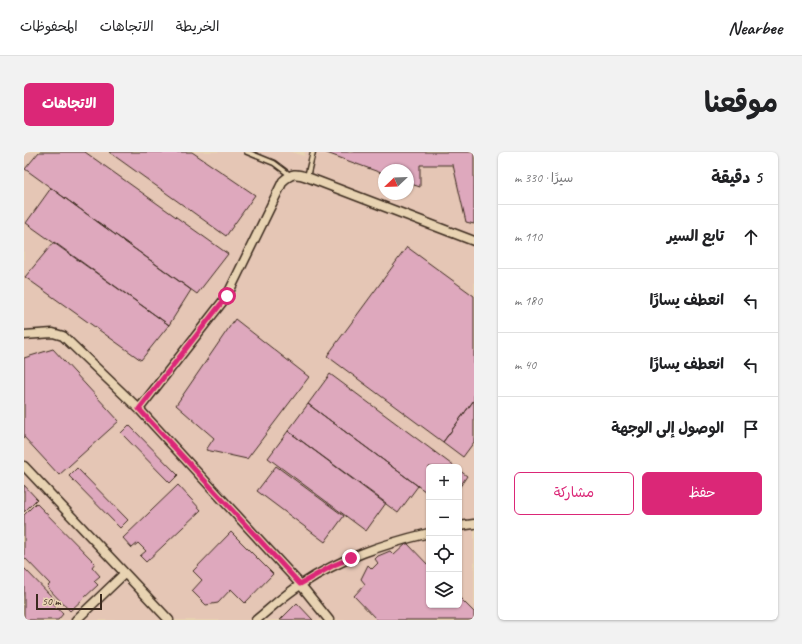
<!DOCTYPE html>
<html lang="ar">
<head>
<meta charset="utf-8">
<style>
	:root { --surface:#fff; --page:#f2f2f2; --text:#202124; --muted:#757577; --line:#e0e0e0; --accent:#db2777 }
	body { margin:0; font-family:Caveat,"Playpen Sans Arabic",sans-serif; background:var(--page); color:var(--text); direction:rtl }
	.controls { position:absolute; right:12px; bottom:12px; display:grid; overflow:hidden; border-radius:6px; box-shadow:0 1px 3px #0004 }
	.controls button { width:36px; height:36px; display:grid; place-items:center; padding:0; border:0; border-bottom:1px solid var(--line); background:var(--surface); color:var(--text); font:20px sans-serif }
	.compass { position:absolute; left:354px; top:12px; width:36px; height:36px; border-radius:50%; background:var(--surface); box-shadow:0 1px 3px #0004; rotate:247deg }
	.scale { position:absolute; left:12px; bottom:10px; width:66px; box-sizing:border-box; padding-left:4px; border:2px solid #3b2a1e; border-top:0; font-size:11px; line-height:14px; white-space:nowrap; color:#3b2a1e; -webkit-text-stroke:3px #e8d3b2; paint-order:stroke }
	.stop { position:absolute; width:12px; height:12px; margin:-9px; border:3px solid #db2777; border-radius:50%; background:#fff }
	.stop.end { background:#db2777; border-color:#fff; box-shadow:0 1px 4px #0008 }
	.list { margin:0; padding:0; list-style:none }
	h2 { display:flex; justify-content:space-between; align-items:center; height:52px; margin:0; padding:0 16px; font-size:17px }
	h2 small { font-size:13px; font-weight:400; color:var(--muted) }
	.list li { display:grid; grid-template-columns:26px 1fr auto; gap:12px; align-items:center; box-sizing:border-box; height:64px; padding:0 16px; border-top:1px solid var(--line) }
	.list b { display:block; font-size:15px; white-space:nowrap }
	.list em { font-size:13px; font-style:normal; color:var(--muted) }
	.actions { display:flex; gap:8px; padding:12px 16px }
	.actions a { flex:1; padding:9px 0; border:1px solid var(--accent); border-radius:6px; text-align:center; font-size:14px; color:var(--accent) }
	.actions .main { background:var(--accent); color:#fff }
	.icon { flex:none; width:22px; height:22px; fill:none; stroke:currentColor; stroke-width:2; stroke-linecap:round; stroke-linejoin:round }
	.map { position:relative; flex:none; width:450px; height:468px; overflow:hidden; direction:ltr; border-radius:6px }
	header { display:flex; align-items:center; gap:24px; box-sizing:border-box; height:56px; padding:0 20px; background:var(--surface); border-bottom:1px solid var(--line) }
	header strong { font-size:19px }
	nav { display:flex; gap:22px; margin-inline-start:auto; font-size:14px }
	.intro { display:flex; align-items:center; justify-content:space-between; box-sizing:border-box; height:96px; padding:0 24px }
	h1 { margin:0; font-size:28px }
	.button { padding:10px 18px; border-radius:6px; background:var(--accent); color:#fff; font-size:14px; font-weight:700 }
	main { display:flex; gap:24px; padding:0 24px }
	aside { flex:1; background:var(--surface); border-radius:6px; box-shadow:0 1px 3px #0004 }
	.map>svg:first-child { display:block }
	.built { fill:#e5c6b5; fill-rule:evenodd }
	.building { fill:#dea8bd; stroke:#3b2a1e }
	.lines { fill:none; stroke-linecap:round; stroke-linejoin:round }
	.lane-casing { stroke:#3b2a1e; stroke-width:7 }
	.street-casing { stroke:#3b2a1e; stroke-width:11 }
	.lane { stroke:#e8d3b2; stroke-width:4 }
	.street { stroke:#e8d3b2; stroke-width:8 }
	.route { stroke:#db2777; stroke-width:5 }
</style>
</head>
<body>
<header>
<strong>Nearbee</strong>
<nav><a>الخريطة</a><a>الاتجاهات</a><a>المحفوظات</a></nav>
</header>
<div class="intro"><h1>موقعنا</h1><a class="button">الاتجاهات</a></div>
<main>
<aside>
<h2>5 دقيقة<small>سيرًا · 330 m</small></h2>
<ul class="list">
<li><svg class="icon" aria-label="ahead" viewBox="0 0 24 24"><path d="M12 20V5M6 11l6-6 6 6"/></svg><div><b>تابع السير</b></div><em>110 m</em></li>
<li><svg class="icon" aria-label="left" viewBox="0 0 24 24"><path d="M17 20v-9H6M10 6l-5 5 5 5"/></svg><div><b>انعطف يسارًا</b></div><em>180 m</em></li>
<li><svg class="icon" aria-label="left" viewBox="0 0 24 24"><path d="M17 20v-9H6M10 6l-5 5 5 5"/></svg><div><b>انعطف يسارًا</b></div><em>40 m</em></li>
<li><svg class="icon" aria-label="arrive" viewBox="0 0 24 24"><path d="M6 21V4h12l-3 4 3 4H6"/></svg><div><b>الوصول إلى الوجهة</b></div></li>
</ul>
<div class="actions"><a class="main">حفظ</a><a>مشاركة</a></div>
</aside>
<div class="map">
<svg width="450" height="468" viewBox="0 0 450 468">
	<rect width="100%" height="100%" fill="#e8d3b2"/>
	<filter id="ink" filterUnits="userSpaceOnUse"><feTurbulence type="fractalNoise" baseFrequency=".025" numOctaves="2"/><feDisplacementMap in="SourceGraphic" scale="8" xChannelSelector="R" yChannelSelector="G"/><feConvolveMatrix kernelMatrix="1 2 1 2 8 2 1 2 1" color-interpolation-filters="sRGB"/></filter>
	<g filter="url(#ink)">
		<path class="built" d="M 0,0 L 267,0 L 280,4 L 281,0 L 450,0 L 450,468 L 0,468 ZM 360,18 L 384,18 L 384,42 L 360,42 ZM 405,315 L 435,315 L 435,453 L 405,453 Z"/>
		<path class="building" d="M 15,0 L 61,0 L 204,102 L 173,142 L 1,17 Z
			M 85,0 L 168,0 L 231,43 L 202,84 Z
			M 300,0 L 450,0 L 450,72 L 442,70 L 429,13 L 396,13 L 396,35 L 384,31 L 384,18 L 360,18 L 360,22 Z
			M 27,36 L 167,138 L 145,173 L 2,71 Z
			M 30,90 L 145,173 L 117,208 L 1,125 Z
			M 383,95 L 450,144 L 450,248 L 419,290 L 303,204 Z
			M 211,167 L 285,225 L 223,307 L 182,298 L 190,286 L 152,253 Z
			M 29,197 L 95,269 L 35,323 L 0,285 L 0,206 Z
			M 306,222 L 431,315 L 405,315 L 405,342 L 394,334 L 284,252 Z
			M 450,248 L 450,290 L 439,305 L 419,290 Z
			M 284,252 L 394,334 L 374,361 L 264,279 Z
			M 105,273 L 154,323 L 146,331 L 97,281 Z
			M 264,279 L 362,351 L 342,379 L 244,306 Z
			M 252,314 L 320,364 L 301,390 L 233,339 Z
			M 53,316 L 104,368 L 96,376 L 45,324 Z
			M 435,318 L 443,324 L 435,336 Z
			M 0,333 L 13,347 L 0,360 Z
			M 154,333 L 177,358 L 122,410 L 116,404 L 122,399 L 114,391 L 108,396 L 99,386 Z
			M 12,351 L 71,411 L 68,415 L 76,424 L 70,429 L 74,433 L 46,459 L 23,435 L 26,432 L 0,405 L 0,363 Z
			M 207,380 L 249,422 L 221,451 L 207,437 L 194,451 L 182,453 L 168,439 L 178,428 L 169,419 Z
			M 383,391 L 405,414 L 405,453 L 435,453 L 435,445 L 450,460 L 450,468 L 353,468 L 330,444 L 341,432 L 337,427 L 344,413 L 348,417 L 354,411 L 351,407 L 354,404 L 366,399 L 370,403 Z
			M 0,416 L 30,447 L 28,450 L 39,462 L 34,468 L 0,468 Z
			M 273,451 L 289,468 L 256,468 Z"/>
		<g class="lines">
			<defs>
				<path id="lane" d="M 223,0 L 250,11 L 266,23
					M 283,25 L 289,0"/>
				<path id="street" d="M 0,183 L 29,181 L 39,184 L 115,257 L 276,432 L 305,468
					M 115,257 L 203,144 L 259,29 C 268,21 272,21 283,25 L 450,89
					M 0,314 L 145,468
					M 435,374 L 450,372
					M 52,468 L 100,422
					M 232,468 C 247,456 261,442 278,432 C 317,406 360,392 405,381"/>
			</defs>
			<use href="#lane" class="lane-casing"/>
			<use href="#street" class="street-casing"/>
			<use href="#lane" class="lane"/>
			<use href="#street" class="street"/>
		</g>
	</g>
	<g class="lines" filter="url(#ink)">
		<path class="route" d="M 203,144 L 115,257 L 276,432 L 310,413 L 327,406"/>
	</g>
</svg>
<div class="controls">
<button>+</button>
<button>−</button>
<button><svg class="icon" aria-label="locate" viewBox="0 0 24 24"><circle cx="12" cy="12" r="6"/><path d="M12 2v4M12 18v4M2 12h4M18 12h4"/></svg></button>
<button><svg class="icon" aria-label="layers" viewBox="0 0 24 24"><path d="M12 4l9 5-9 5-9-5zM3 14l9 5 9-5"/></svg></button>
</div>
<svg class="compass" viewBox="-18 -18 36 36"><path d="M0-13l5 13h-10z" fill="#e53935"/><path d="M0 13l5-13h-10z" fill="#757577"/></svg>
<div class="scale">50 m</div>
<div class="stop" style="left:203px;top:144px"></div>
<div class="stop end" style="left:327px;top:406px"></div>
</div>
</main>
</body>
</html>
